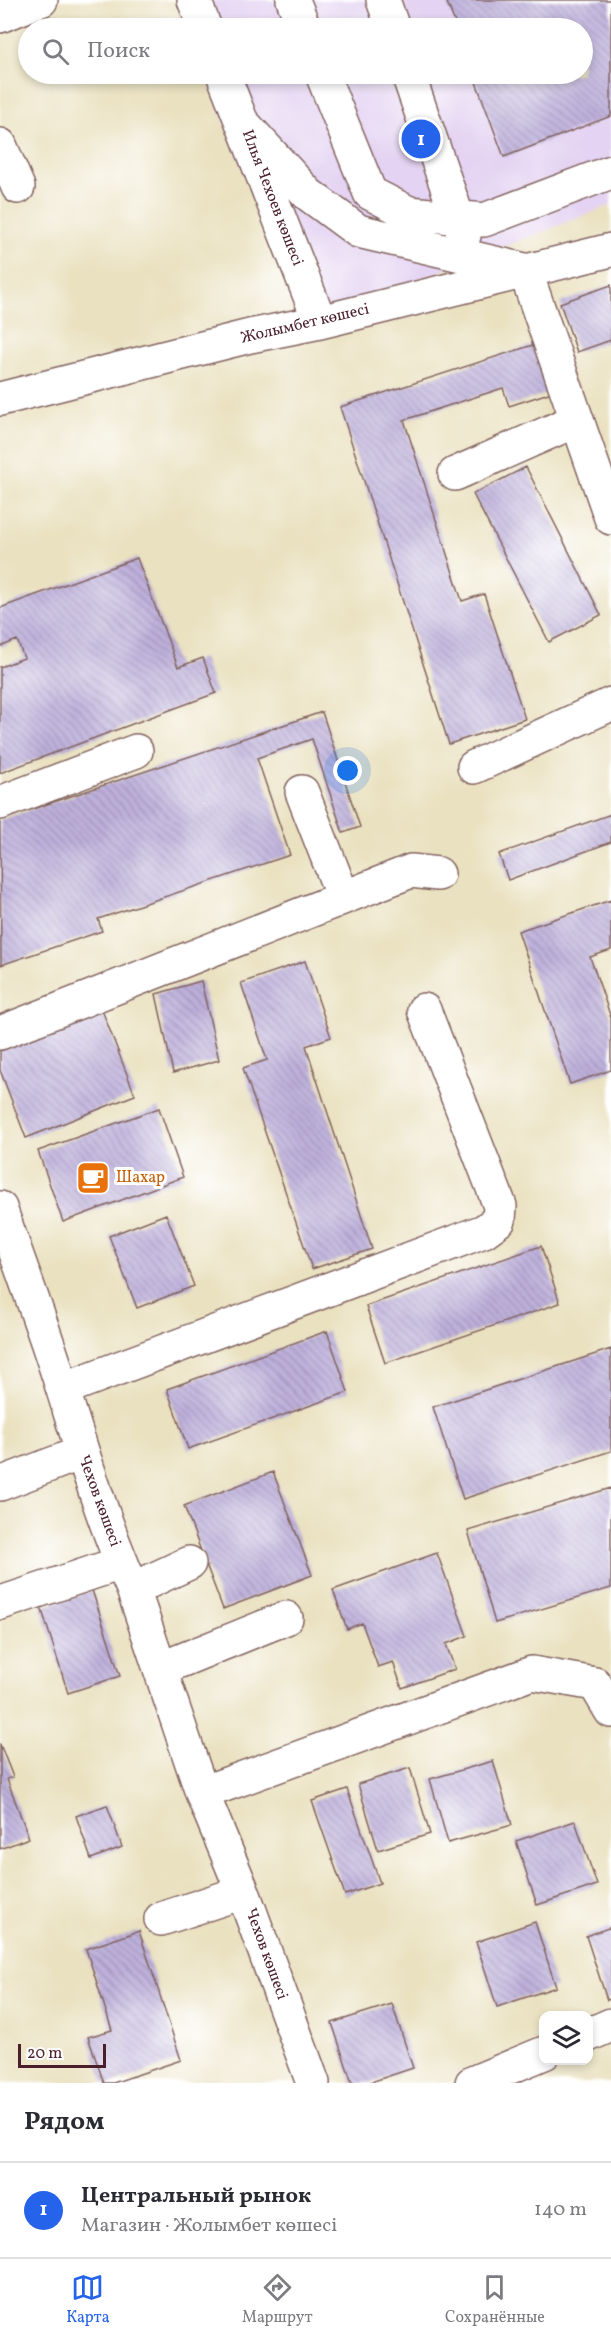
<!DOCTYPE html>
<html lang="ru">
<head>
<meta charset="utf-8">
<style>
	:root { --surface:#fff; --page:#f7f7f7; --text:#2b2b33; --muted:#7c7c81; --line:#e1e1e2; --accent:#2563eb }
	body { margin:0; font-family:Vollkorn,serif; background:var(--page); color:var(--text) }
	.controls { position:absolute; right:18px; bottom:18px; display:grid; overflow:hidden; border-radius:12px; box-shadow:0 3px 9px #0003 }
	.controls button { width:54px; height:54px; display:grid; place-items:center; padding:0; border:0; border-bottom:2px solid var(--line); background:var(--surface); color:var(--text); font:30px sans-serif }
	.scale { position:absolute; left:18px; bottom:15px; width:88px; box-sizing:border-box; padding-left:6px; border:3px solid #4a1f2b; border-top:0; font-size:16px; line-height:21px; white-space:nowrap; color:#4a1f2b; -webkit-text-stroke:4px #fff; paint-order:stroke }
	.you { position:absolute; left:348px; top:771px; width:21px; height:21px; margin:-15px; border:4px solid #fff; border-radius:50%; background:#1a73e8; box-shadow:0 0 0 9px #1a73e833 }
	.badge { display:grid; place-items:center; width:39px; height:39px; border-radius:50%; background:var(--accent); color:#fff; font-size:20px; font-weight:700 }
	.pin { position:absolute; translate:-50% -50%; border:3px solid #fff; box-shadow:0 2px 6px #0006 }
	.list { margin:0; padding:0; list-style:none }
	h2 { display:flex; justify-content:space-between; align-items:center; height:78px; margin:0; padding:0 24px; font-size:26px }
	h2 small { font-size:20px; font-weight:400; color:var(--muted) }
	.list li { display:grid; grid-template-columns:39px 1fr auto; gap:18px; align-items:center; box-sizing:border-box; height:96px; padding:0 24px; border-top:2px solid var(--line) }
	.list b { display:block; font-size:22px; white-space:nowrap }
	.list p { margin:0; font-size:20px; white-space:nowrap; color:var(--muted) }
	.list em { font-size:20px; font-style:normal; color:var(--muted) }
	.icon { flex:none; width:33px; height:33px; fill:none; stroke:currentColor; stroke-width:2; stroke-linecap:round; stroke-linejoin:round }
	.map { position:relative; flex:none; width:611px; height:2083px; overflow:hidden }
	.search { position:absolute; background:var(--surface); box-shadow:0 3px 9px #0003; left:18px; right:18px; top:18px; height:66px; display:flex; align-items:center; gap:15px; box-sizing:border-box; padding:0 21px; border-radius:33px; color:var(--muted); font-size:22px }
	.sheet { height:174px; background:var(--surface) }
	nav { display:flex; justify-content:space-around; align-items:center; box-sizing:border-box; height:84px; border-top:2px solid var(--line); background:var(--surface); font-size:16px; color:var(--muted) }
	nav a { display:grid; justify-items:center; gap:3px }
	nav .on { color:var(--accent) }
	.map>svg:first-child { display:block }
	.built { fill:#e4d3f2 }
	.building { fill:url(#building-back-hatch) }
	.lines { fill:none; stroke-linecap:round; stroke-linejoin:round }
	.minor-casing { stroke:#82635f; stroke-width:36 }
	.minor { stroke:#fff; stroke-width:33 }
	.labels { text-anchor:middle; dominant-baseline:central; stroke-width:6; stroke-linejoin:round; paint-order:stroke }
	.street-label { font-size:16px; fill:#4a1f2b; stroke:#fff }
	.food-label { font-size:16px; fill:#c56008; stroke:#fff; text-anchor:start }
</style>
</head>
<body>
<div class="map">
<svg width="611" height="2083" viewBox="0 0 611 2083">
	<defs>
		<pattern id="building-back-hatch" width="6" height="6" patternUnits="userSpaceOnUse" patternTransform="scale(1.5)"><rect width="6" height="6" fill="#beb1dc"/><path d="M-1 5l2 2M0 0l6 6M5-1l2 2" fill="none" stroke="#9c8fb3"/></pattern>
	</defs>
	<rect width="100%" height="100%" fill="#fff"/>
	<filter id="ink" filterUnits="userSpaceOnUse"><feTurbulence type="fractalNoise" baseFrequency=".0167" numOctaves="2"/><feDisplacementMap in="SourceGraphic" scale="12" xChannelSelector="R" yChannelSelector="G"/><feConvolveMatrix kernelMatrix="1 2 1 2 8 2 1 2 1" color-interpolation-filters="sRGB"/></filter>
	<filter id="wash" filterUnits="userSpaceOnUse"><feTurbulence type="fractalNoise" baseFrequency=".008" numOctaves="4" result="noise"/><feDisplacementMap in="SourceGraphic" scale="24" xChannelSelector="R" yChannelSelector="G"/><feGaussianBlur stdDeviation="1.35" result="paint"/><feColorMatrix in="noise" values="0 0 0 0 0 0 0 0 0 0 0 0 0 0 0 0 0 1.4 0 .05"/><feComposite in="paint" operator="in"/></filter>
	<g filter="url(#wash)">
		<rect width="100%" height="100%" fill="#eae1c0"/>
		<path class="built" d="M 178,0 L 611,0 L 611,205 L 302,325 L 206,74 L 582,74 L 582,28 L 189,28 Z"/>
		<g id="blocks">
			<path class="building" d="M 446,0 L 611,0 L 611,116 L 504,157 L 473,74 L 582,74 L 582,28 L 457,28 Z
				M 611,285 L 611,340 L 577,352 L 560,303 Z
				M 539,343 L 555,391 L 509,406 L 503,388 L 404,420 L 462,601 L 484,594 L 525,719 L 449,744 L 340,407 Z
				M 526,467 L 601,615 L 549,642 L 473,494 Z
				M 137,558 L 178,667 L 203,658 L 216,693 L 0,773 L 0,667 L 24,658 L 17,640 L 0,647 L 0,608 Z
				M 322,712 L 360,827 L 343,833 L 312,739 L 257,758 L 290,855 L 98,919 L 102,931 L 1,965 L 0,820 Z
				M 611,814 L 611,842 L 508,880 L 499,854 Z
				M 611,900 L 611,950 L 590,957 L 611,1018 L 611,1070 L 570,1084 L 518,931 Z
				M 305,961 L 331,1037 L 306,1046 L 372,1249 L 312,1269 L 243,1068 L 267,1060 L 241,983 Z
				M 201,981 L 219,1060 L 173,1073 L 156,994 Z
				M 102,1010 L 135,1095 L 26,1138 L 0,1070 L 0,1051 Z
				M 159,1108 L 183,1177 L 63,1222 L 38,1151 Z
				M 166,1214 L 194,1286 L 137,1308 L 109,1236 Z
				M 541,1246 L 560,1303 L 385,1363 L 366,1306 Z
				M 327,1331 L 348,1392 L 188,1449 L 167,1389 Z
				M 611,1349 L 611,1451 L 463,1499 L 433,1407 Z
				M 273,1472 L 312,1575 L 223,1609 L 184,1506 Z
				M 611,1488 L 611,1588 L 495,1623 L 468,1531 Z
				M 437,1553 L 467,1636 L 446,1644 L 455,1669 L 402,1688 L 393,1662 L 378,1667 L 362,1623 L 347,1629 L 333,1590 Z
				M 92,1590 L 120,1676 L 68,1693 L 41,1607 Z
				M 0,1744 L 13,1777 L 7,1779 L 29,1838 L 0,1849 Z
				M 493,1761 L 512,1825 L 448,1843 L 430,1779 Z
				M 410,1768 L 430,1834 L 378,1850 L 358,1784 Z
				M 347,1789 L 380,1883 L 345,1895 L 312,1801 Z
				M 107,1805 L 122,1847 L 91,1859 L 76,1816 Z
				M 575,1821 L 597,1885 L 537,1905 L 516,1841 Z
				M 535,1922 L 556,1987 L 497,2007 L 476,1942 Z
				M 611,1927 L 611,1999 L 607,2000 L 586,1936 Z
				M 139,1931 L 181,2060 L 113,2083 L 104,2083 L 88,2037 L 112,2030 L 86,1949 Z
				M 392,2004 L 413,2068 L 368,2083 L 352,2083 L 332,2023 Z"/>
		</g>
	</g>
	<g filter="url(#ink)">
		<use href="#blocks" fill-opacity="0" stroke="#82635f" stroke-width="1.5"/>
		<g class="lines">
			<defs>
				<path id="minor" d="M 194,0 L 205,28
					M 293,0 L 304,28
					M 383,0 L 393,28
					M 0,16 L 41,0
					M 223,74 L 320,322
					M 322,74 L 370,193 L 409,213 L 484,220 L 611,172
					M 408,74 L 464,236
					M 242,122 L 308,194 L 358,231 L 525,270 L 611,518
					M 0,145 L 18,187
					M 0,399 L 250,336 L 320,322 L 611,250
					M 455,474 L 577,420
					M 474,767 L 611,704
					M 302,792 L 343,897
					M 0,803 L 136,751
					M 0,1033 L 411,871 L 438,874
					M 0,1208 C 21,1268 44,1329 63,1390 C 84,1457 104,1525 133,1589 L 202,1793 L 243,1892 L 313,2083
					M 63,1389 L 484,1231 L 499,1220 L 500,1206 L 424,1010
					M 0,1484 L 81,1453
					M 133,1589 L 189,1563
					M 1,1603 L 121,1563
					M 160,1669 L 286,1618
					M 202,1793 L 532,1673 L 595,1684 L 611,1711
					M 161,1919 L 243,1892
					M 588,2035 L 611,2025
					M 472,2083 L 544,2053"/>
			</defs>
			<use href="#minor" class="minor-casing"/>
			<use href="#minor" class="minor"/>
		</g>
	</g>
	<defs>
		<symbol id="cafe-square" viewBox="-11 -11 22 22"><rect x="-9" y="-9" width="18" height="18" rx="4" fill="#e8710a" stroke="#fff"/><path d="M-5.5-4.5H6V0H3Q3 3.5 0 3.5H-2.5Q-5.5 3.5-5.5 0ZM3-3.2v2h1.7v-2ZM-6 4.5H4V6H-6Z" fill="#fff"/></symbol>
	</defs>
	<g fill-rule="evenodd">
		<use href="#cafe-square" x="74" y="1159" width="38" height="38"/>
	</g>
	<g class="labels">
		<g class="street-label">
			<text transform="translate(272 198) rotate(69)">Илья Чехоев көшесі</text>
			<text transform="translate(305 324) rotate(-13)">Жолымбет көшесі</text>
			<text transform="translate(99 1501) rotate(70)">Чехов көшесі</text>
			<text transform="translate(266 1954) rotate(70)">Чехов көшесі</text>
		</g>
		<g class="food-label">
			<text x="116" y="1178">Шахар</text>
		</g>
	</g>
</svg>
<div class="controls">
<button><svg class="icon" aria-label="layers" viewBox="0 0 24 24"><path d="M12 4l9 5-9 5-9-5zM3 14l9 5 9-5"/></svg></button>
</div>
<div class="scale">20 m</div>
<div class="you"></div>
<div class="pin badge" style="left:421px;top:139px">1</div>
<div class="search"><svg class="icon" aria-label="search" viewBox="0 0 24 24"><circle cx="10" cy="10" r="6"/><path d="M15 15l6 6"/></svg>Поиск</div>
</div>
<section class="sheet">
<h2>Рядом<small></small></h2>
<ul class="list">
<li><span class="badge">1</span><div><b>Центральный рынок</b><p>Магазин · Жолымбет көшесі</p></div><em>140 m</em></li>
</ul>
</section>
<nav>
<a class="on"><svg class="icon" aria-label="map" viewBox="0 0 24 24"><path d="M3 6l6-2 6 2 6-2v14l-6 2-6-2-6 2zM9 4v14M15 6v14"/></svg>Карта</a>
<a><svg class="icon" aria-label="directions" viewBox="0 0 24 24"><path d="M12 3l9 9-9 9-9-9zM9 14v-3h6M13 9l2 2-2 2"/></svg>Маршрут</a>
<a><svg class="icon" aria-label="saved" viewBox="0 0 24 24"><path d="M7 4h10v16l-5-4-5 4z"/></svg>Сохранённые</a>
</nav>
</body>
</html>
